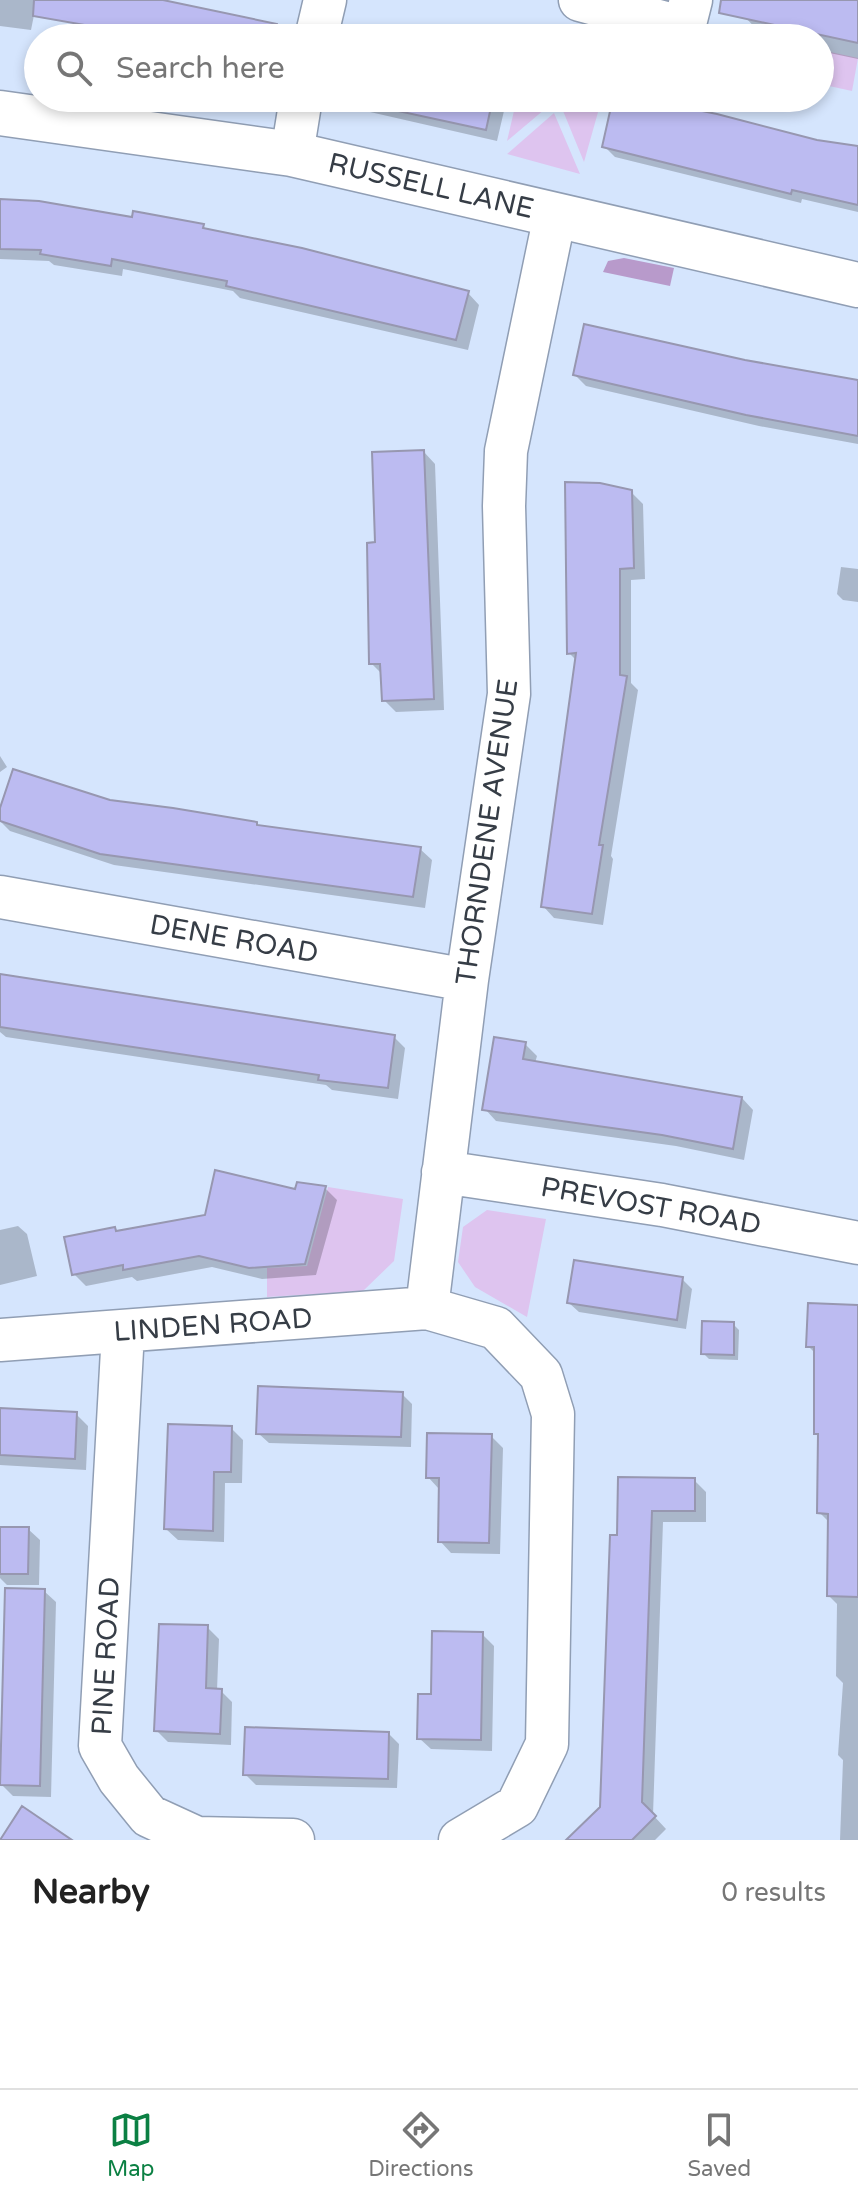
<!DOCTYPE html>
<html lang="en">
<head>
<meta charset="utf-8">
<style>
	:root { --surface:#fff; --page:#f6f6f6; --text:#222; --muted:#767676; --line:#e0e0e0; --accent:#0b8043 }
	body { margin:0; font-family:"Varela Round",sans-serif; background:var(--page); color:var(--text) }
	.list { margin:0; padding:0; list-style:none }
	h2 { display:flex; justify-content:space-between; align-items:center; height:104px; margin:0; padding:0 32px; font-size:34px }
	h2 small { font-size:26px; font-weight:400; color:var(--muted) }
	.icon { flex:none; width:44px; height:44px; fill:none; stroke:currentColor; stroke-width:2; stroke-linecap:round; stroke-linejoin:round }
	.map { position:relative; flex:none; width:858px; height:1840px; overflow:hidden }
	.search { position:absolute; background:var(--surface); box-shadow:0 4px 12px #0003; left:24px; right:24px; top:24px; height:88px; display:flex; align-items:center; gap:20px; box-sizing:border-box; padding:0 28px; border-radius:44px; color:var(--muted); font-size:30px }
	.sheet { height:248px; background:var(--surface) }
	nav { display:flex; justify-content:space-around; align-items:center; box-sizing:border-box; height:112px; border-top:2px solid var(--line); background:var(--surface); font-size:22px; color:var(--muted) }
	nav a { display:grid; justify-items:center; gap:4px }
	nav .on { color:var(--accent) }
	.map>svg:first-child { display:block }
	.green { fill:#dec4ef }
	.forest { fill:#b89acb }
	.shadow { fill:#0003 }
	.building { fill:#bcbbf1; stroke:#9797b0; stroke-width:2 }
	.lines { fill:none; stroke-linecap:round; stroke-linejoin:round }
	.street-casing { stroke:#909eb4; stroke-width:45 }
	.secondary-casing { stroke:#909eb4; stroke-width:47 }
	.street { stroke:#fff; stroke-width:42 }
	.secondary { stroke:#fff; stroke-width:44 }
	.labels { text-anchor:middle; dominant-baseline:central; stroke-width:7; stroke-linejoin:round; paint-order:stroke }
	.street-label { font-size:28px; fill:#363d46; stroke:#fff }
</style>
</head>
<body>
<div class="map">
<svg width="858" height="1840" viewBox="0 0 858 1840">
	<rect width="100%" height="100%" fill="#d5e5fd"/>
	<path class="green" d="M 745,25 L 805,38 L 742,38 Z
		M 820,41 L 822,42 L 821,50 L 858,58 L 852,91 L 820,84 Z
		M 517,98 L 548,98 L 551,104 L 507,141 Z
		M 571,98 L 602,98 L 584,162 L 561,106 Z
		M 554,113 L 580,174 L 507,154 Z
		M 328,1187 L 403,1199 L 394,1261 L 363,1291 L 267,1297 L 267,1268 L 307,1266 Z
		M 487,1210 L 546,1219 L 527,1317 L 475,1287 L 458,1262 L 463,1227 Z"/>
	<path class="forest" d="M 624,258 L 674,268 L 670,286 L 603,272 L 608,261 Z"/>
	<path class="shadow" d="M 0,0 L 37,0 L 31,30 L 0,26 Z
		M 79,0 L 154,0 L 269,25 L 280,37 L 109,38 L 89,34 L 77,23 Z
		M 748,0 L 858,0 L 858,59 L 820,51 L 820,38 L 765,38 L 745,17 Z
		M 358,98 L 507,98 L 497,141 L 370,112 Z
		M 615,98 L 632,98 L 858,150 L 858,212 L 802,199 L 801,203 L 615,157 L 604,146 Z
		M 0,201 L 134,220 L 169,219 L 468,293 L 479,305 L 468,350 L 240,298 L 233,291 L 123,269 L 122,276 L 54,265 L 49,261 L 0,259 Z
		M 586,327 L 858,384 L 858,444 L 759,426 L 586,386 L 575,375 Z
		M 424,452 L 435,464 L 444,710 L 396,712 L 384,700 L 383,675 L 371,663 L 377,544 Z
		M 631,492 L 643,504 L 645,579 L 631,580 L 631,683 L 638,690 L 611,856 L 613,859 L 603,925 L 554,918 L 543,906 L 577,661 L 569,653 Z
		M 841,567 L 858,569 L 858,602 L 843,600 L 837,594 Z
		M 0,756 L 7,767 L 0,772 Z
		M 0,814 L 256,824 L 259,827 L 420,849 L 432,860 L 425,908 L 114,865 L 10,831 L 0,821 Z
		M 0,976 L 394,1037 L 405,1048 L 398,1099 L 332,1090 L 326,1085 L 6,1037 L 0,1032 Z
		M 525,1044 L 537,1056 L 535,1063 L 742,1098 L 753,1110 L 744,1160 L 676,1146 L 496,1121 L 485,1109 Z
		M 325,1188 L 337,1200 L 316,1275 L 262,1279 L 212,1267 L 137,1281 L 132,1277 L 86,1286 L 74,1274 L 207,1216 L 296,1191 Z
		M 18,1226 L 27,1234 L 37,1276 L 0,1285 L 0,1230 Z
		M 682,1279 L 692,1289 L 686,1329 L 579,1312 L 569,1303 Z
		M 858,1307 L 858,1840 L 840,1840 L 843,1760 L 838,1755 L 843,1683 L 836,1676 L 837,1604 L 829,1596 L 830,1523 L 819,1512 L 820,1438 L 816,1434 L 816,1354 L 808,1346 Z
		M 733,1324 L 739,1330 L 738,1360 L 709,1359 L 703,1353 Z
		M 402,1394 L 412,1404 L 411,1447 L 269,1443 L 258,1433 Z
		M 0,1410 L 76,1414 L 88,1426 L 86,1470 L 0,1465 Z
		M 231,1428 L 243,1440 L 242,1483 L 225,1483 L 224,1542 L 178,1540 L 166,1529 Z
		M 491,1436 L 503,1448 L 500,1554 L 451,1553 L 440,1541 L 439,1489 L 428,1477 Z
		M 620,1479 L 694,1480 L 706,1492 L 706,1522 L 663,1522 L 653,1815 L 666,1829 L 655,1840 L 570,1840 L 602,1808 L 619,1537 Z
		M 0,1529 L 28,1529 L 40,1540 L 39,1585 L 7,1585 L 0,1578 Z
		M 44,1591 L 56,1602 L 51,1797 L 13,1796 L 1,1784 Z
		M 207,1627 L 219,1639 L 217,1690 L 221,1691 L 232,1702 L 231,1745 L 168,1742 L 156,1730 Z
		M 482,1634 L 494,1646 L 492,1751 L 431,1749 L 419,1738 L 433,1696 Z
		M 389,1734 L 399,1744 L 397,1788 L 256,1785 L 245,1774 Z"/>
	<path class="building" d="M 34,0 L 163,0 L 277,24 L 276,38 L 159,38 L 33,16 Z
		M 721,0 L 858,0 L 858,43 L 719,13 Z
		M 399,98 L 493,98 L 486,130 L 398,111 Z
		M 613,98 L 638,98 L 717,114 L 817,140 L 858,146 L 858,205 L 792,190 L 791,194 L 759,186 L 602,147 Z
		M 0,199 L 39,201 L 132,217 L 133,211 L 204,224 L 203,228 L 302,248 L 469,291 L 456,340 L 226,286 L 227,281 L 112,259 L 111,266 L 40,254 L 41,250 L 0,249 Z
		M 584,324 L 745,360 L 858,380 L 858,436 L 746,415 L 573,375 Z
		M 424,450 L 434,699 L 382,701 L 380,664 L 369,664 L 367,543 L 375,542 L 372,452 Z
		M 565,482 L 600,483 L 632,490 L 634,568 L 620,569 L 620,675 L 627,676 L 599,845 L 603,845 L 592,914 L 541,907 L 576,653 L 567,654 Z
		M 13,769 L 110,800 L 173,808 L 257,822 L 257,825 L 421,847 L 413,897 L 100,854 L 0,821 L 0,808 Z
		M 0,974 L 395,1035 L 388,1088 L 318,1080 L 319,1075 L 0,1027 Z
		M 494,1037 L 526,1042 L 523,1059 L 742,1097 L 733,1149 L 662,1135 L 482,1110 Z
		M 215,1170 L 295,1189 L 297,1182 L 326,1186 L 305,1264 L 249,1268 L 199,1256 L 123,1270 L 123,1265 L 72,1275 L 64,1237 L 115,1227 L 116,1231 L 205,1215 Z
		M 574,1260 L 683,1277 L 677,1320 L 567,1303 Z
		M 808,1303 L 858,1305 L 858,1597 L 827,1596 L 828,1514 L 817,1513 L 818,1434 L 814,1434 L 814,1347 L 806,1347 Z
		M 702,1321 L 734,1322 L 734,1355 L 701,1354 Z
		M 258,1386 L 403,1392 L 401,1437 L 256,1434 Z
		M 0,1408 L 77,1412 L 75,1459 L 0,1455 Z
		M 168,1424 L 232,1426 L 231,1472 L 214,1472 L 213,1531 L 164,1529 Z
		M 427,1433 L 492,1434 L 489,1543 L 438,1542 L 439,1478 L 426,1478 Z
		M 618,1477 L 695,1478 L 695,1511 L 652,1511 L 642,1802 L 656,1816 L 632,1840 L 566,1840 L 600,1807 L 610,1535 L 617,1535 Z
		M 0,1527 L 29,1527 L 28,1574 L 0,1574 Z
		M 5,1588 L 45,1589 L 40,1786 L 0,1785 Z
		M 159,1624 L 208,1625 L 206,1688 L 222,1689 L 220,1734 L 154,1731 Z
		M 432,1631 L 483,1632 L 481,1740 L 417,1739 L 418,1694 L 431,1694 Z
		M 245,1727 L 389,1732 L 388,1779 L 243,1775 Z
		M 22,1806 L 72,1840 L 0,1840 Z"/>
	<g class="lines">
		<defs>
			<path id="street" d="M 580,0 L 684,28 L 691,0
				M 316,38 L 325,0
				M 292,154 L 301,98
				M 0,897 L 467,980
				M 443,1172 L 662,1205 L 858,1243
				M 427,1308 L 467,980 L 509,694 L 504,506 L 506,451 L 555,215
				M 123,1332 L 100,1746 L 119,1779 L 149,1816 L 197,1838 L 293,1840
				M 0,1340 L 427,1308 L 496,1328 L 541,1375 L 553,1414 L 547,1744 L 517,1806 L 460,1840"/>
			<path id="secondary" d="M 0,113 L 292,154 L 858,285"/>
		</defs>
		<use href="#street" class="street-casing"/>
		<use href="#secondary" class="secondary-casing"/>
		<use href="#street" class="street"/>
		<use href="#secondary" class="secondary"/>
	</g>
	<g class="labels">
		<g class="street-label">
			<text transform="translate(431 186) rotate(13)">RUSSELL LANE</text>
			<text transform="translate(487 832) rotate(-82)">THORNDENE AVENUE</text>
			<text transform="translate(234 939) rotate(10)">DENE ROAD</text>
			<text transform="translate(651 1206) rotate(10)">PREVOST ROAD</text>
			<text transform="translate(213 1325) rotate(-4)">LINDEN ROAD</text>
			<text transform="translate(106 1656) rotate(-87)">PINE ROAD</text>
		</g>
	</g>
</svg>
<div class="search"><svg class="icon" aria-label="search" viewBox="0 0 24 24"><circle cx="10" cy="10" r="6"/><path d="M15 15l6 6"/></svg>Search here</div>
</div>
<section class="sheet">
<h2>Nearby<small>0 results</small></h2>
<ul class="list">
</ul>
</section>
<nav>
<a class="on"><svg class="icon" aria-label="map" viewBox="0 0 24 24"><path d="M3 6l6-2 6 2 6-2v14l-6 2-6-2-6 2zM9 4v14M15 6v14"/></svg>Map</a>
<a><svg class="icon" aria-label="directions" viewBox="0 0 24 24"><path d="M12 3l9 9-9 9-9-9zM9 14v-3h6M13 9l2 2-2 2"/></svg>Directions</a>
<a><svg class="icon" aria-label="saved" viewBox="0 0 24 24"><path d="M7 4h10v16l-5-4-5 4z"/></svg>Saved</a>
</nav>
</body>
</html>
